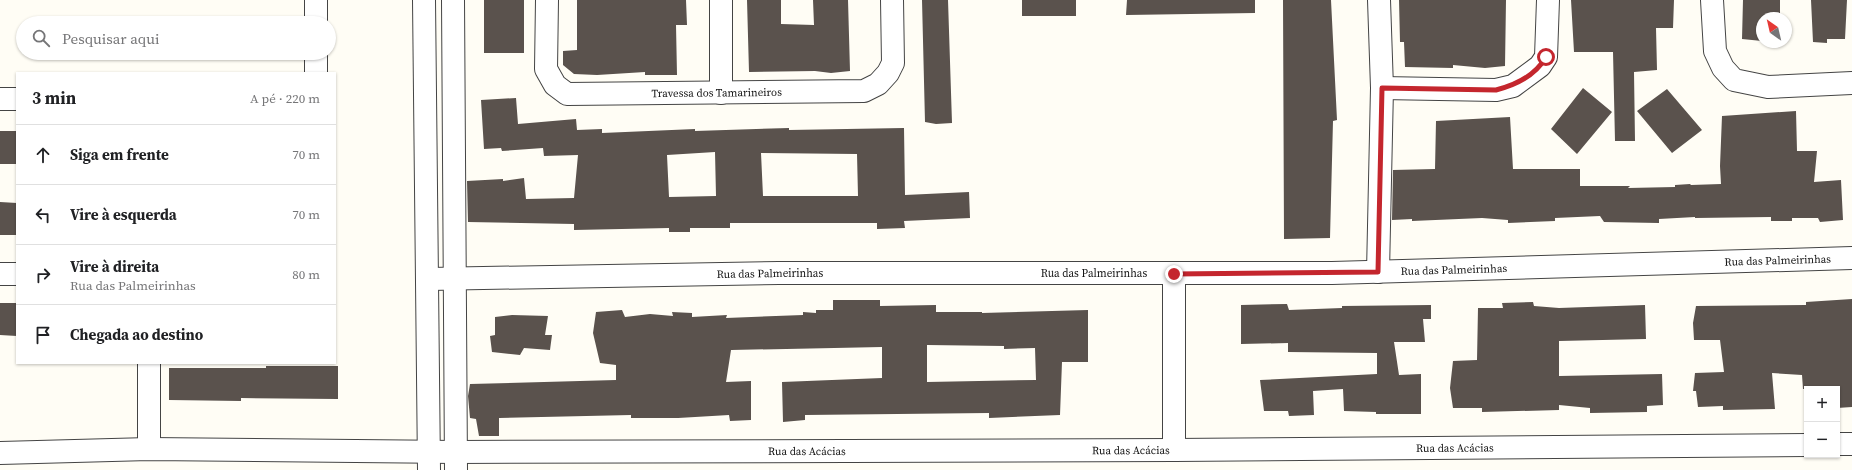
<!DOCTYPE html>
<html lang="pt">
<head>
<meta charset="utf-8">
<style>
	:root { --surface:#fff; --page:#f2f2f2; --text:#202124; --muted:#757577; --line:#e0e0e0 }
	body { margin:0; font-family:"Source Serif 4",serif; background:var(--page); color:var(--text) }
	.controls { position:absolute; right:12px; bottom:12px; display:grid; overflow:hidden; border-radius:0px; box-shadow:0 1px 3px #0004 }
	.controls button { width:36px; height:36px; display:grid; place-items:center; padding:0; border:0; border-bottom:1px solid var(--line); background:var(--surface); color:var(--text); font:20px sans-serif }
	.compass { position:absolute; left:1756px; top:12px; width:36px; height:36px; border-radius:50%; background:var(--surface); box-shadow:0 1px 3px #0004; rotate:326deg }
	.stop { position:absolute; width:12px; height:12px; margin:-9px; border:3px solid #c4262e; border-radius:50%; background:#fff }
	.stop.end { background:#c4262e; border-color:#fff; box-shadow:0 1px 4px #0008 }
	.list { margin:0; padding:0; list-style:none }
	h2 { display:flex; justify-content:space-between; align-items:center; height:52px; margin:0; padding:0 16px; font-size:17px }
	h2 small { font-size:13px; font-weight:400; color:var(--muted) }
	.list li { display:grid; grid-template-columns:26px 1fr auto; gap:12px; align-items:center; box-sizing:border-box; height:60px; padding:0 16px; border-top:1px solid var(--line) }
	.list b { display:block; font-size:15px; white-space:nowrap }
	.list p { margin:0; font-size:13px; white-space:nowrap; color:var(--muted) }
	.list em { font-size:13px; font-style:normal; color:var(--muted) }
	.icon { flex:none; width:22px; height:22px; fill:none; stroke:currentColor; stroke-width:2; stroke-linecap:round; stroke-linejoin:round }
	.map { position:relative; flex:none; width:1852px; height:470px; overflow:hidden }
	.search { position:absolute; background:var(--surface); box-shadow:0 1px 3px #0004; left:16px; top:16px; width:320px; height:44px; display:flex; align-items:center; gap:10px; box-sizing:border-box; padding:0 14px; border-radius:22px; color:var(--muted); font-size:15px }
	.panel { position:absolute; background:var(--surface); box-shadow:0 1px 3px #0004; left:16px; top:72px; width:320px; height:292px; border-radius:0px }
	.map>svg:first-child { display:block }
	.building { fill:#5a524d; fill-rule:evenodd }
	.lines { fill:none; stroke-linecap:round; stroke-linejoin:round }
	.minor-casing { stroke:#444; stroke-width:24 }
	.minor { stroke:#fff; stroke-width:22 }
	.route { stroke:#c4262e; stroke-width:5 }
	.labels { text-anchor:middle; dominant-baseline:central; stroke-width:4; stroke-linejoin:round; paint-order:stroke }
	.street-label { font-size:11px; fill:#111; stroke:#fff }
</style>
</head>
<body>
<div class="map">
<svg width="1852" height="470" viewBox="0 0 1852 470">
	<rect width="100%" height="100%" fill="#fffdf5"/>
	<path class="building" d="M 484,0 L 524,0 L 524,53 L 484,53 Z
		M 577,0 L 686,0 L 687,25 L 676,25 L 677,75 L 645,75 L 645,72 L 597,75 L 574,74 L 563,65 L 563,51 L 577,50 Z
		M 747,0 L 781,0 L 781,24 L 814,25 L 813,0 L 848,0 L 850,71 L 831,73 L 815,71 L 749,72 Z
		M 922,0 L 948,0 L 952,123 L 936,124 L 925,122 Z
		M 1022,0 L 1076,0 L 1076,16 L 1022,16 Z
		M 1127,0 L 1255,0 L 1255,13 L 1126,15 Z
		M 1283,0 L 1331,0 L 1337,120 L 1333,121 L 1330,238 L 1284,239 Z
		M 1399,0 L 1506,0 L 1505,66 L 1485,68 L 1453,65 L 1453,68 L 1405,67 L 1404,42 L 1400,42 Z
		M 1571,0 L 1674,0 L 1673,28 L 1656,28 L 1657,70 L 1634,72 L 1635,141 L 1615,141 L 1613,52 L 1574,52 Z
		M 1743,0 L 1780,0 L 1780,18 L 1762,18 L 1762,41 L 1742,39 Z
		M 1811,0 L 1847,0 L 1845,39 L 1827,39 L 1827,43 L 1813,42 Z
		M 1583,88 L 1612,112 L 1577,154 L 1551,129 Z
		M 1667,89 L 1702,130 L 1672,153 L 1637,111 Z
		M 516,98 L 518,124 L 576,119 L 577,130 L 602,129 L 602,133 L 695,129 L 695,131 L 789,128 L 789,130 L 904,128 L 905,195 L 969,192 L 970,218 L 904,221 L 905,228 L 877,229 L 877,223 L 730,223 L 730,228 L 690,228 L 690,232 L 669,232 L 669,228 L 574,230 L 574,224 L 468,222 L 467,181 L 503,179 L 503,181 L 524,178 L 526,199 L 574,198 L 578,155 L 544,156 L 543,148 L 502,151 L 501,148 L 484,149 L 481,100 ZM 715,152 L 716,196 L 669,197 L 667,155 ZM 761,153 L 857,154 L 858,196 L 763,196 Z
		M 1796,111 L 1797,151 L 1817,151 L 1814,182 L 1841,180 L 1843,220 L 1820,222 L 1818,218 L 1792,218 L 1792,221 L 1771,221 L 1771,217 L 1695,218 L 1695,217 L 1659,219 L 1659,223 L 1604,222 L 1600,216 L 1555,218 L 1555,221 L 1508,223 L 1508,220 L 1482,218 L 1412,221 L 1412,219 L 1392,220 L 1393,170 L 1435,169 L 1436,121 L 1510,117 L 1513,169 L 1580,169 L 1580,186 L 1630,186 L 1628,188 L 1675,187 L 1675,185 L 1690,184 L 1691,185 L 1721,184 L 1720,166 L 1722,116 Z
		M 0,131 L 17,131 L 17,164 L 0,164 Z
		M 0,202 L 17,203 L 17,235 L 0,235 Z
		M 1852,299 L 1852,407 L 1837,408 L 1837,389 L 1803,389 L 1802,375 L 1772,373 L 1775,409 L 1723,410 L 1723,406 L 1698,407 L 1696,391 L 1693,391 L 1695,373 L 1724,372 L 1720,340 L 1694,340 L 1693,323 L 1696,306 L 1806,305 L 1806,302 Z
		M 833,300 L 880,300 L 880,306 L 936,305 L 936,312 L 982,312 L 982,313 L 1088,310 L 1088,362 L 1062,362 L 1060,415 L 989,418 L 989,413 L 805,415 L 805,420 L 783,422 L 782,382 L 882,378 L 882,347 L 731,350 L 726,382 L 751,381 L 751,420 L 730,421 L 729,415 L 678,418 L 631,418 L 631,415 L 499,418 L 499,436 L 479,436 L 476,419 L 470,418 L 468,396 L 470,384 L 616,380 L 616,365 L 600,363 L 593,333 L 596,312 L 622,310 L 625,317 L 650,314 L 673,316 L 672,312 L 692,313 L 692,317 L 727,315 L 726,318 L 803,315 L 803,312 L 816,313 L 816,310 L 833,310 ZM 927,345 L 1004,346 L 1004,349 L 1035,348 L 1036,380 L 927,382 Z
		M 1533,302 L 1534,306 L 1559,308 L 1645,305 L 1646,339 L 1559,341 L 1559,376 L 1662,374 L 1663,405 L 1647,406 L 1647,412 L 1590,413 L 1590,408 L 1559,405 L 1559,410 L 1482,412 L 1482,408 L 1453,408 L 1450,388 L 1453,361 L 1477,360 L 1478,308 L 1503,308 L 1502,303 Z
		M 0,303 L 17,303 L 17,336 L 0,335 Z
		M 1287,304 L 1289,310 L 1342,308 L 1342,306 L 1431,305 L 1431,319 L 1423,319 L 1425,342 L 1394,342 L 1399,375 L 1421,374 L 1421,414 L 1376,414 L 1376,412 L 1344,411 L 1343,389 L 1313,391 L 1314,415 L 1289,416 L 1288,411 L 1264,411 L 1260,380 L 1377,374 L 1377,353 L 1288,352 L 1288,343 L 1241,344 L 1241,305 Z
		M 512,315 L 548,316 L 545,335 L 552,335 L 550,350 L 524,348 L 520,355 L 492,352 L 490,336 L 495,335 L 495,317 Z
		M 266,366 L 338,366 L 338,399 L 241,398 L 241,401 L 169,400 L 169,368 L 266,368 Z"/>
	<g class="lines">
		<defs>
			<g id="minor">
				<path d="M 316,0 L 316,23"/>
				<path d="M 424,0 L 429,470"/>
				<path d="M 453,0 L 456,470"/>
				<path id="s1" d="M 547,0 L 546,69 L 555,85 L 567,94 L 864,91 L 878,84 L 888,73 L 893,63 L 892,0"/>
				<path d="M 721,0 L 721,93"/>
				<path d="M 1712,0 L 1715,51 L 1723,68 L 1734,80 L 1768,87 L 1852,83"/>
				<path d="M 316,53 L 316,73"/>
				<path d="M 1382,88 L 1496,90 L 1513,86 L 1540,66 L 1546,57 L 1548,0"/>
				<path d="M 0,99 L 17,99"/>
				<path d="M 1378,272 L 1382,88 L 1379,0"/>
				<path d="M 0,274 L 17,274"/>
				<path d="M 1174,274 L 1174,450"/>
				<path id="s2" d="M 429,279 L 779,273 L 1332,273 L 1852,258"/>
				<path d="M 149,363 L 149,449"/>
				<path d="M 1837,444 L 1852,444"/>
				<path id="s3" d="M 0,453 L 149,449 L 456,452 L 1174,450 L 1807,445"/>
			</g>
		</defs>
		<use href="#minor" class="minor-casing"/>
		<use href="#minor" class="minor"/>
	</g>
	<g class="lines">
		<path class="route" d="M 1174,274 L 1378,272 L 1382,88 L 1496,90 C 1516,85 1535,76 1546,57"/>
	</g>
	<g class="labels">
		<g class="street-label">
			<text stroke="none"><textPath href="#s1" startOffset="252">Travessa dos Tamarineiros</textPath></text>
			<text stroke="none"><textPath href="#s2" startOffset="1349">Rua das Palmeirinhas</textPath></text>
			<text stroke="none"><textPath href="#s2" startOffset="1025">Rua das Palmeirinhas</textPath></text>
			<text stroke="none"><textPath href="#s2" startOffset="665">Rua das Palmeirinhas</textPath></text>
			<text stroke="none"><textPath href="#s2" startOffset="341">Rua das Palmeirinhas</textPath></text>
			<text stroke="none"><textPath href="#s3" startOffset="1455">Rua das Acácias</textPath></text>
			<text stroke="none"><textPath href="#s3" startOffset="1131">Rua das Acácias</textPath></text>
			<text stroke="none"><textPath href="#s3" startOffset="807">Rua das Acácias</textPath></text>
		</g>
	</g>
</svg>
<div class="controls">
<button>+</button>
<button>−</button>
</div>
<svg class="compass" viewBox="-18 -18 36 36"><path d="M0-13l5 13h-10z" fill="#e53935"/><path d="M0 13l5-13h-10z" fill="#757577"/></svg>
<div class="stop" style="left:1546px;top:57px"></div>
<div class="stop end" style="left:1174px;top:274px"></div>
<div class="search"><svg class="icon" aria-label="search" viewBox="0 0 24 24"><circle cx="10" cy="10" r="6"/><path d="M15 15l6 6"/></svg>Pesquisar aqui</div>
<section class="panel">
<h2>3 min<small>A pé · 220 m</small></h2>
<ul class="list">
<li><svg class="icon" aria-label="ahead" viewBox="0 0 24 24"><path d="M12 20V5M6 11l6-6 6 6"/></svg><div><b>Siga em frente</b></div><em>70 m</em></li>
<li><svg class="icon" aria-label="left" viewBox="0 0 24 24"><path d="M17 20v-9H6M10 6l-5 5 5 5"/></svg><div><b>Vire à esquerda</b></div><em>70 m</em></li>
<li><svg class="icon" aria-label="right" viewBox="0 0 24 24"><path d="M7 20v-9h11M14 6l5 5-5 5"/></svg><div><b>Vire à direita</b><p>Rua das Palmeirinhas</p></div><em>80 m</em></li>
<li><svg class="icon" aria-label="arrive" viewBox="0 0 24 24"><path d="M6 21V4h12l-3 4 3 4H6"/></svg><div><b>Chegada ao destino</b></div></li>
</ul>
</section>
</div>
</body>
</html>
